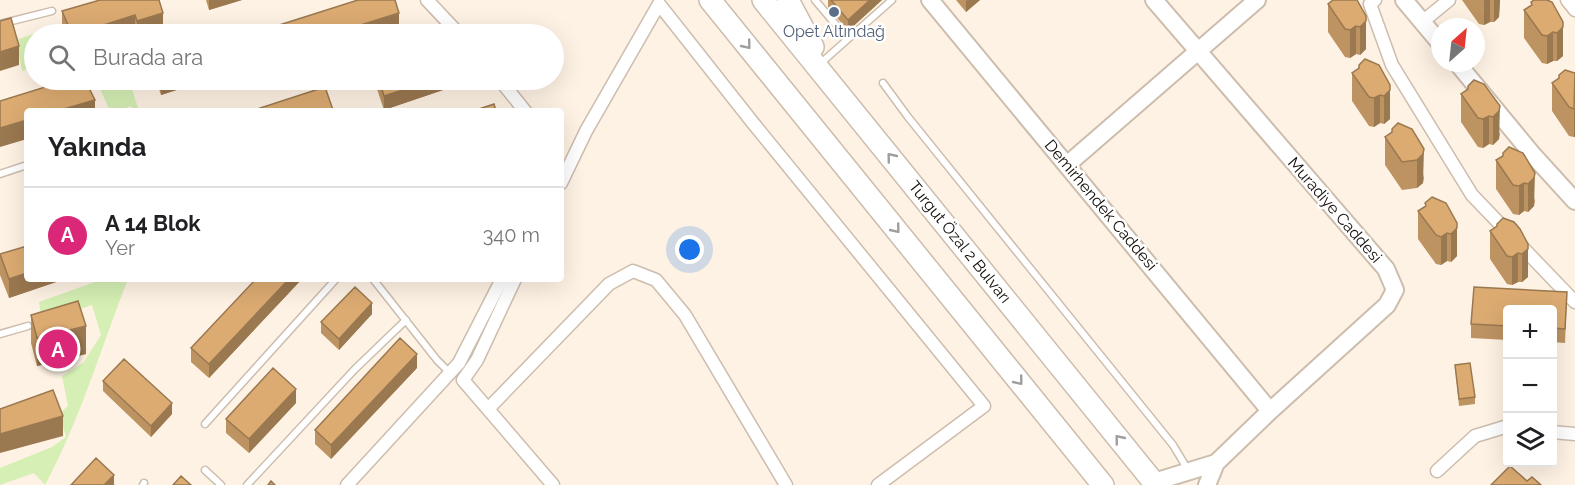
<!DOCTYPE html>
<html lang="tr">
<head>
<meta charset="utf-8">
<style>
	:root { --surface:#fff; --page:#f6f6f6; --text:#202124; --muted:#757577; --line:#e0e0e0; --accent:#db2777 }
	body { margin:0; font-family:Raleway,sans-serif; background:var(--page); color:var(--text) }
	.controls { position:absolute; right:18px; bottom:18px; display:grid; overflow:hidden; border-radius:6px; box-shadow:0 6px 24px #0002 }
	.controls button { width:54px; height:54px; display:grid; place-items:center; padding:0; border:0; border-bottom:2px solid var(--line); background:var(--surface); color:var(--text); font:30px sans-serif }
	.compass { position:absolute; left:1431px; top:18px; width:54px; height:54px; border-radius:50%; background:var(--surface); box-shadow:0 6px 24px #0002; rotate:27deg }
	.you { position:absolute; left:690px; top:250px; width:21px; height:21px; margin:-15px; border:4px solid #fff; border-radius:50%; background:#1a73e8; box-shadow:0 0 0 9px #1a73e833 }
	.badge { display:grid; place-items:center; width:39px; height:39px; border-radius:50%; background:var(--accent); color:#fff; font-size:20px; font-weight:700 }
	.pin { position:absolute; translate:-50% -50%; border:3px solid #fff; box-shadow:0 2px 6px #0006 }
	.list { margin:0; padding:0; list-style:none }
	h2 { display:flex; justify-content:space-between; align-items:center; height:78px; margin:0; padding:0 24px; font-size:26px }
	h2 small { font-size:20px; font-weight:400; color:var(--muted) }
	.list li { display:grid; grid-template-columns:39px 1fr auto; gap:18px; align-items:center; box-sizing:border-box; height:96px; padding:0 24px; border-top:2px solid var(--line) }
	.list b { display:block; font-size:22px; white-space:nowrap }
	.list p { margin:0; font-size:20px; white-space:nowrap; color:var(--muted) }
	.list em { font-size:20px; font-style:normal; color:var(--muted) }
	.icon { flex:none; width:33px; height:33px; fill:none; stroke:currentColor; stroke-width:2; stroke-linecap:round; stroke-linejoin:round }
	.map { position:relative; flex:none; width:1575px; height:485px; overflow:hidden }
	.search { position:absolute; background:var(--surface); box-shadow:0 6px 24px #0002; left:24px; top:24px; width:540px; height:66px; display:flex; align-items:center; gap:15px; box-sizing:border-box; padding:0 21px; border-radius:33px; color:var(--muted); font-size:22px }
	.panel { position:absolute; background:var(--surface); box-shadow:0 6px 24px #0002; left:24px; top:108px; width:540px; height:174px; border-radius:6px }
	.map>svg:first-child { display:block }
	.green { fill:#d5efb4 }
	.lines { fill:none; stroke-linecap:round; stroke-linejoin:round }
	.lane-casing { stroke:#ccbdad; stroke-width:9 }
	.street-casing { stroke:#ccbdad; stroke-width:15 }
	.secondary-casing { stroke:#ccbdad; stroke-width:20 }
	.highway-casing { stroke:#ccbdad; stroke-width:24 }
	.lane { stroke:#fff; stroke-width:6 }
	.street { stroke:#fff; stroke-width:12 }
	.secondary { stroke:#fff; stroke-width:16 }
	.highway { stroke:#fff; stroke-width:21 }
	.wall { fill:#bd9362 }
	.shaded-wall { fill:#9a7850 }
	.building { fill:#dcab72; stroke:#9a7850; stroke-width:1.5 }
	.oneway { stroke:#a09e9c }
	.service-dot { fill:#5c6f8a; stroke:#fff; stroke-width:2 }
	.labels { text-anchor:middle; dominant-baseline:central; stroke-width:5; stroke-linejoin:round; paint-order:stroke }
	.service-label { font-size:16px; fill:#4e5e75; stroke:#fff }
	.street-label { font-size:16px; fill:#110c07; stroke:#fff }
</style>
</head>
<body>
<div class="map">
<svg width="1575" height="485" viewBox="0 0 1575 485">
	<rect width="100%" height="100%" fill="#fef2e4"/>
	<path class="green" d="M 42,31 L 43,34 L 34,34 L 34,67 L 22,71 L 16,40 Z
		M 96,80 L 129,80 L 139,111 L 133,111 L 131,106 L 118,111 L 110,111 Z
		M 103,279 L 128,279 C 101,348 80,420 45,485 L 34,473 L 0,485 L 0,468 L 52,447 L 66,437 L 59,414 L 68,406 L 62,376 L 83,363 L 101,335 L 92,305 L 42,323 L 39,302 Z"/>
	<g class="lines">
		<defs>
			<path id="lane" d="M 815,0 L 848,39
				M 0,24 L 52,11
				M 822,62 L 892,0
				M 883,83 L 908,117 L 1173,445 L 1188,470
				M 0,174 L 27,165
				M 373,279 L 437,360 L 450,373
				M 0,334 L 28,326
				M 205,424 L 336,279
				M 205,470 L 221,485
				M 143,485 L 144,483
				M 247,485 L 355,369 L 406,320"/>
			<path id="street" d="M 427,0 L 459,34
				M 1375,0 L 1370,4 L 1392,65 L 1472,195 L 1575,302
				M 1567,0 L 1575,10
				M 1422,22 L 1449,0
				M 500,80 L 525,111
				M 561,183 L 586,131 L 659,4 L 753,123 L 984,406 L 878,485
				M 515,279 L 477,360 L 463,380 L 553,485
				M 488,409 L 609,284 L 633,271 L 656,280 L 685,315 L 786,485
				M 1552,432 L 1575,434
				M 1437,471 L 1475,436 L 1508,426
				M 347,485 L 459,363 L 502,279"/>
			<path id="secondary" d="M 930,0 L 1270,411
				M 1154,0 L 1386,269 L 1395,290 L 1387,305 L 1270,411 L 1216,463 L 1207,485
				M 1404,0 L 1440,43
				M 1457,63 L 1533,155 L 1575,201
				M 1068,164 L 1257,0
				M 1154,482 L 1216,463"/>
			<path id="highway" d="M 710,0 L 1103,485
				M 763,0 L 1156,485
				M 788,0 L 813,47"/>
		</defs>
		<use href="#lane" class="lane-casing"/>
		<use href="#street" class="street-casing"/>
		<use href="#secondary" class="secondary-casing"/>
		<use href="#highway" class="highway-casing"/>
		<use href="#lane" class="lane"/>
		<use href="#street" class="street"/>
		<use href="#secondary" class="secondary"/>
		<use href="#highway" class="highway"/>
	</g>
	<path class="wall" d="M 100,0 L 163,27 L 141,34 L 137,34 L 135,29 L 119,34 L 66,34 L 62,25 L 62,11 Z
		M 206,0 L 242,0 L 209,10 Z
		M 828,0 L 882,0 L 848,31 L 828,7 Z
		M 956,0 L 980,0 L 966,12 Z
		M 1357,0 L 1366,45 L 1366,49 L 1360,55 L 1356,54 L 1350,58 L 1345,57 L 1328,32 L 1328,4 Z
		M 1462,0 L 1500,0 L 1499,17 L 1494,22 L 1490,22 L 1484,25 L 1479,24 Z
		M 1547,0 L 1563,51 L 1563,56 L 1557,61 L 1553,61 L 1547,64 L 1542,63 L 1524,38 L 1524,10 L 1531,5 Z
		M 1379,65 L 1390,113 L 1390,119 L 1384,124 L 1380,123 L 1374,127 L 1369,126 L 1352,101 L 1352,73 Z
		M 1575,73 L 1574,137 L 1569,136 L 1552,111 L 1552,83 Z
		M 156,80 L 208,80 L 161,95 Z
		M 374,80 L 452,80 L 452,87 L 384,110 Z
		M 1484,84 L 1500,134 L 1499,139 L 1493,145 L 1489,144 L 1483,148 L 1478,147 L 1461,122 L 1461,94 L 1468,89 Z
		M 1412,129 L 1424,178 L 1423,183 L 1417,188 L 1402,190 L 1385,165 L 1385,137 Z
		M 1523,153 L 1535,201 L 1534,206 L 1528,212 L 1524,211 L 1519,215 L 1513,214 L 1496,189 L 1496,160 Z
		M 1446,203 L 1457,252 L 1457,256 L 1451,262 L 1447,261 L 1441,265 L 1436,264 L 1418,239 L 1418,211 L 1425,206 Z
		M 1514,222 L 1528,272 L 1528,277 L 1522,282 L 1518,282 L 1512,285 L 1507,284 L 1490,259 L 1490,231 Z
		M 0,254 L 27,279 L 65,279 L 9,298 L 0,275 Z
		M 302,279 L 209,378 L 191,362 L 191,348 Z
		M 1474,287 L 1567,292 L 1565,343 L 1552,342 L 1552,309 L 1508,309 L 1508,340 L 1471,338 L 1471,324 Z
		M 372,314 L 339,350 L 321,333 L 321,322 Z
		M 31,315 L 86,354 L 37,366 L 31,343 Z
		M 1455,365 L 1475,397 L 1475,404 L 1459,406 Z
		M 417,368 L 331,459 L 315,444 L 315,430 Z
		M 103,381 L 172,414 L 151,437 L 103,391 Z
		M 296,403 L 249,453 L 226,433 L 226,419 Z"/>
	<path class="shaded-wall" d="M 209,0 L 242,0 L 209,10 Z
		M 870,0 L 882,0 L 848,31 L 848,20 Z
		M 967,0 L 980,0 L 966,12 L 966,1 Z
		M 1484,0 L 1490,0 L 1490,22 L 1484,25 Z
		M 1494,0 L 1500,0 L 1499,17 L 1494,22 Z
		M 163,13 L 163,27 L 141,34 L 137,34 L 137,21 Z
		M 399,13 L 399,27 L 377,34 L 332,34 Z
		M 135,15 L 135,29 L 119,34 L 76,34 Z
		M 1366,16 L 1366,49 L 1360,55 L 1360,27 Z
		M 1563,22 L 1563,56 L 1557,61 L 1557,33 Z
		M 1356,26 L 1356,54 L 1350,58 L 1350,30 Z
		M 1553,32 L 1553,61 L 1547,64 L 1547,36 Z
		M 19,46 L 19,65 L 0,71 L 0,52 Z
		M 175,80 L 208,80 L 161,95 L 161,84 Z
		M 434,80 L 452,80 L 452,87 L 384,110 L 384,96 Z
		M 1390,85 L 1390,119 L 1384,124 L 1384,96 Z
		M 1380,95 L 1380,123 L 1374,127 L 1374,98 Z
		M 95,100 L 95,111 L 57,111 Z
		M 1500,106 L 1499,139 L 1493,145 L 1493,117 Z
		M 1575,108 L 1575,137 L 1574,137 L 1574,109 Z
		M 1489,116 L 1489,144 L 1483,148 L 1483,119 Z
		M 27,120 L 27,139 L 0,147 L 0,128 Z
		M 1424,149 L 1423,183 L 1417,188 L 1417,160 Z
		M 1535,173 L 1534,206 L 1528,212 L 1528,184 Z
		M 1524,183 L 1524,211 L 1519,215 L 1519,186 Z
		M 1457,223 L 1457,256 L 1451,262 L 1451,234 Z
		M 1447,233 L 1447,261 L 1441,265 L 1441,237 Z
		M 1528,244 L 1528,277 L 1522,282 L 1522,254 Z
		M 1518,253 L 1518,282 L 1512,285 L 1512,257 Z
		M 27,273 L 27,279 L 65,279 L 9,298 L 9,279 Z
		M 289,279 L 302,279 L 209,378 L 209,364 Z
		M 372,303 L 372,314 L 339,350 L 339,339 Z
		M 86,326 L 86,354 L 37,366 L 37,338 Z
		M 417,354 L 417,368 L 331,459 L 331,445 Z
		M 296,389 L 296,403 L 249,453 L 249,439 Z
		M 172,403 L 172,414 L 151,437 L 151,426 Z
		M 63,416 L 63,436 L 0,453 L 0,434 Z
		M 114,475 L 114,485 L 104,485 Z"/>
	<path class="building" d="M 100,0 L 159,0 L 163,13 L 137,21 L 135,15 L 76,34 L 72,34 L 62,11 Z
		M 358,0 L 395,0 L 399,13 L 332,34 L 276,34 L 273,27 Z
		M 831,0 L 870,0 L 848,20 Z
		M 1333,0 L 1357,0 L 1366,16 L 1366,21 L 1360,27 L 1356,26 L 1350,30 L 1345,29 L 1328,4 Z
		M 1534,0 L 1547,0 L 1552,2 L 1563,22 L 1563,27 L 1557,33 L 1553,32 L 1547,36 L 1542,35 L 1524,10 L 1532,5 L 1531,2 Z
		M 11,18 L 19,46 L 0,52 L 0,21 Z
		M 1365,59 L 1379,65 L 1390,85 L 1390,90 L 1384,96 L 1380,95 L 1374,98 L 1369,97 L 1352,73 L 1359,68 L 1359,65 Z
		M 1565,70 L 1575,73 L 1574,109 L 1569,107 L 1552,83 L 1559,78 L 1559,75 Z
		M 68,80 L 85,80 L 95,100 L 57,111 L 27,111 L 27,120 L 0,128 L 0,101 Z
		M 160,80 L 175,80 L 161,84 Z
		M 379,80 L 434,80 L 384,96 Z
		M 1474,80 L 1484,84 L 1500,106 L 1499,111 L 1493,117 L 1489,116 L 1483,119 L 1478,118 L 1461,94 L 1468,89 L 1468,86 Z
		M 325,87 L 333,110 L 330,111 L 251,111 Z
		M 494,104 L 496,111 L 473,111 Z
		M 1398,123 L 1412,129 L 1424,149 L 1423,154 L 1417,160 L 1402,162 L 1385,137 L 1392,132 L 1392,129 Z
		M 1509,147 L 1523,153 L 1535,173 L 1534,178 L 1528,184 L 1524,183 L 1519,186 L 1513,185 L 1496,160 L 1503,156 L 1503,153 Z
		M 1432,197 L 1446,203 L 1457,223 L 1457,228 L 1451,234 L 1447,233 L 1441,237 L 1436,235 L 1418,211 L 1426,206 L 1425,203 Z
		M 1503,218 L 1514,222 L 1520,229 L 1528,244 L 1528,249 L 1522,254 L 1518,253 L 1512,257 L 1507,256 L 1490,231 L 1497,226 L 1497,224 Z
		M 27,246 L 27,273 L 9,279 L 0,254 Z
		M 256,279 L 289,279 L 209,364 L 191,348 Z
		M 355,287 L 372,303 L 339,339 L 321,322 Z
		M 1474,287 L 1567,292 L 1565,329 L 1552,328 L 1552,309 L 1508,309 L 1508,326 L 1471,324 Z
		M 78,301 L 86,326 L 37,338 L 31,315 Z
		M 400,338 L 417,354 L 331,445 L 315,430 Z
		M 124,359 L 172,403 L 151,426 L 103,381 Z
		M 1470,363 L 1475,397 L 1459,399 L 1455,365 Z
		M 273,368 L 296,389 L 249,439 L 226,419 Z
		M 53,390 L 63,416 L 0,434 L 0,409 Z
		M 96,458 L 114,475 L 104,485 L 71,485 Z
		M 1510,466 L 1527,481 L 1532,477 L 1541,485 L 1491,485 Z
		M 181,476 L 191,485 L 173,485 Z
		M 271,481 L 275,485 L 268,485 Z"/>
	<defs><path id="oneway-chevron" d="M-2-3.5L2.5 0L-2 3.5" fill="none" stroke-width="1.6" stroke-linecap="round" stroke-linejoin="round" transform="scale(1.5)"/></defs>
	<g class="oneway">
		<use href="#oneway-chevron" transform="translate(747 45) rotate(51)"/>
		<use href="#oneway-chevron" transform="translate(891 157) rotate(-129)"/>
		<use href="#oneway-chevron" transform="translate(896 229) rotate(51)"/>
		<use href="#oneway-chevron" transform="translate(1019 381) rotate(51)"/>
		<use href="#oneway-chevron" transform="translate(1119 439) rotate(-129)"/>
	</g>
	<circle class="service-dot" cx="834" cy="12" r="6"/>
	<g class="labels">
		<g class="service-label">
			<text x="834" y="31">Opet Altındağ</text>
		</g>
		<g class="street-label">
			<text transform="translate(1101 205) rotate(50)">Demirhendek Caddesi</text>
			<text transform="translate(1335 210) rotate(49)">Muradiye Caddesi</text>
			<text transform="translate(960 242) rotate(51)">Turgut Özal 2 Bulvarı</text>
		</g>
	</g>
</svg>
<div class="controls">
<button>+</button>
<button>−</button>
<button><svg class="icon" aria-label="layers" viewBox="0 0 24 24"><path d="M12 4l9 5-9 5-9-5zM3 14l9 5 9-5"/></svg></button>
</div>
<svg class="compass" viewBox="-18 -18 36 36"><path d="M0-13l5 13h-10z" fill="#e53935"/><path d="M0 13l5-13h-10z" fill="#757577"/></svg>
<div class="you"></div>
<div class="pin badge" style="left:58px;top:349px">A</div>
<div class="search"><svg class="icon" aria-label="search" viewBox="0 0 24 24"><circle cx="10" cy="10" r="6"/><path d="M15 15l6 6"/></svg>Burada ara</div>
<section class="panel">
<h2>Yakında<small></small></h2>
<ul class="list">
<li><span class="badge">A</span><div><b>A 14 Blok</b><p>Yer</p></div><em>340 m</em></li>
</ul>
</section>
</div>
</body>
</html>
